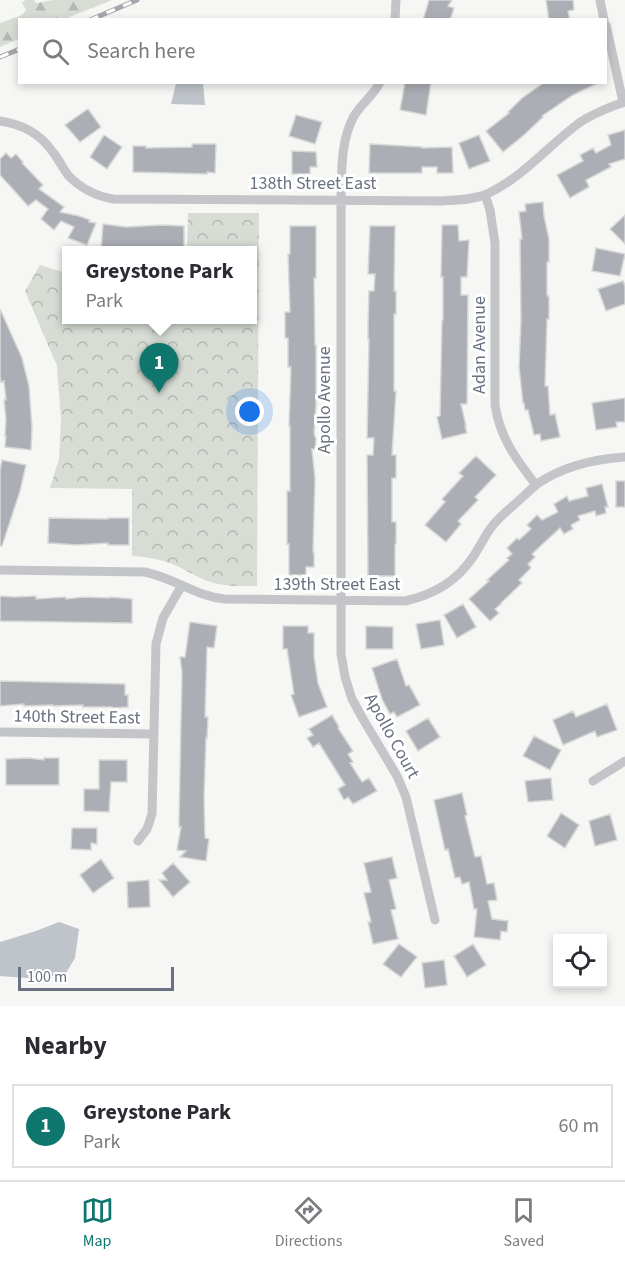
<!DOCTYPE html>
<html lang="en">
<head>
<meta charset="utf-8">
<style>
	:root { --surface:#fff; --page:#f7f7f7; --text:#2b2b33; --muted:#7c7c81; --line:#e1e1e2; --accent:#0f766e }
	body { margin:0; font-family:"Source Sans 3",sans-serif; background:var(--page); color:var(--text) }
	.controls { position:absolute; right:18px; bottom:18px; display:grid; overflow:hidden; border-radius:0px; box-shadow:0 3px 9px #0003 }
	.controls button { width:54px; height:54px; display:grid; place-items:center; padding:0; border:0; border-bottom:2px solid var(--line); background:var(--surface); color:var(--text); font:30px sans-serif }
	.scale { position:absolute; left:18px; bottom:15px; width:156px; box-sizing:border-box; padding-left:6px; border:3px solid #697281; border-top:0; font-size:16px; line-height:21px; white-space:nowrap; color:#697281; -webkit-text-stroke:4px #fff; paint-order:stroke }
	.you { position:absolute; left:250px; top:412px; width:21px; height:21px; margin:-15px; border:4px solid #fff; border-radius:50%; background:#1a73e8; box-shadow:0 0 0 9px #1a73e833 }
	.badge { display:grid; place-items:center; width:39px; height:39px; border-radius:50%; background:var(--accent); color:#fff; font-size:20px; font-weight:700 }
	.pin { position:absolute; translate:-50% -50px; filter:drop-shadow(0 2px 3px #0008) }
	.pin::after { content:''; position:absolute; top:32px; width:21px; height:18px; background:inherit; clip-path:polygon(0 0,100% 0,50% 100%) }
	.popup { position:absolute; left:62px; top:246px; width:195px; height:78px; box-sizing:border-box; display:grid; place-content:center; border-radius:0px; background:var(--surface); filter:drop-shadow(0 2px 4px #0005); font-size:20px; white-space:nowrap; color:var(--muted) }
	.popup b { font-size:22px; color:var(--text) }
	.popup::after { content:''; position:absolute; left:50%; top:100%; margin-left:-12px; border:12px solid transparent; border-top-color:var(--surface) }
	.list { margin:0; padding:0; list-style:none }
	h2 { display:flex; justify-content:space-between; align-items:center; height:78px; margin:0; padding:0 24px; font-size:26px }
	h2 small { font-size:20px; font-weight:400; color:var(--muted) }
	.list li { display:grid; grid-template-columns:39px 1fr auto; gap:18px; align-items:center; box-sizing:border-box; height:84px; margin:0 12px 12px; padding:0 12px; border:2px solid var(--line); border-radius:0px }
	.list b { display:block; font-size:22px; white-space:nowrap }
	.list p { margin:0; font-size:20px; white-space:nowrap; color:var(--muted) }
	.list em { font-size:20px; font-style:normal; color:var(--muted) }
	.icon { flex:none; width:33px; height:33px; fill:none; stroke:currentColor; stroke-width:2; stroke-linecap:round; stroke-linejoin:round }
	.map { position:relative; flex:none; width:625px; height:1006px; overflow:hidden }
	.search { position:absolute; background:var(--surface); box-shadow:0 3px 9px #0003; left:18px; right:18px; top:18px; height:66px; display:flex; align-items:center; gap:15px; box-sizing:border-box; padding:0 21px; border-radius:0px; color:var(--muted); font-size:22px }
	.sheet { height:174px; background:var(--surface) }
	nav { display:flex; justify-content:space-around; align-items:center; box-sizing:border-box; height:84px; border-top:2px solid var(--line); background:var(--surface); font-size:16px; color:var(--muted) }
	nav a { display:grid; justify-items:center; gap:3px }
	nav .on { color:var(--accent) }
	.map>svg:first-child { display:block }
	.forest { fill:url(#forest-firs) }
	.park { fill:url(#park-crowns) }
	.water { fill:#bfc4ca }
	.building { fill:#abafb5; stroke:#d7d8d6; stroke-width:1.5 }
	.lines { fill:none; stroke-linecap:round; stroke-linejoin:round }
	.minor { stroke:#c3c5c8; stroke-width:9 }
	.rail-casing { stroke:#a4a7ad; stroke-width:5 }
	.rail { stroke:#fff; stroke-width:3; stroke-dasharray:9; stroke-linecap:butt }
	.labels { text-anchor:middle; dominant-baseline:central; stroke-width:6; stroke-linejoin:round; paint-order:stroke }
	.street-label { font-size:18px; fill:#697281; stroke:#fff }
</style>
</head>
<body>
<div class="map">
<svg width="625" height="1006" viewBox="0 0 625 1006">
	<defs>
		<pattern id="forest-firs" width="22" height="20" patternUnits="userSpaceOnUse" patternTransform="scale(1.5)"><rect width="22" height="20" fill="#d7ddd5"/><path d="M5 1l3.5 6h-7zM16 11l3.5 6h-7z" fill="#b2b8b2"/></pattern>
		<pattern id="park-crowns" width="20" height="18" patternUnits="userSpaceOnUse" patternTransform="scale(1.5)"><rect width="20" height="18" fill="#d7ddd5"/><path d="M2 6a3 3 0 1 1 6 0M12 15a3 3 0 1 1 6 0" fill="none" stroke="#b2b8b2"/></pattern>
	</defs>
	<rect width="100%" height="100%" fill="#f6f6f4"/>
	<path class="forest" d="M 25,0 L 34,0 L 36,3 L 54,0 L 112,0 L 65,19 L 20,20 L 19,39 L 0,47 L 0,23 L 22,15 L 26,10 L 22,3 Z"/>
	<path class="park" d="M 188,213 L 259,213 L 257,586 C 242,586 226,587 211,582 C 200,579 191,573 181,568 C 166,560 149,557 132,556 L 132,489 L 50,488 L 59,459 L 61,420 L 57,366 L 25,291 L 40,265 L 66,273 L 66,320 L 252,320 L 252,250 L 187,250 Z"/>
	<path class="water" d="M 176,83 L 203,83 L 205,105 L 171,104 Z
		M 59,922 L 79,929 L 75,958 L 66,973 L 40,979 L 0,976 L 0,942 L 36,931 Z"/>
	<path class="building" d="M 429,0 L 452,0 L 448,6 L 454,8 L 450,20 L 423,20 Z
		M 546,0 L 573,0 L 574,10 L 568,11 L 570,20 L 549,20 Z
		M 405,82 L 431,82 L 426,115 L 400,110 Z
		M 545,82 L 600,82 L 573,95 L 542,116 L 543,117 L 524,135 L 503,152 L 486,131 L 509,113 L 508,112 L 522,98 Z
		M 88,109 L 101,127 L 80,142 L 65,125 Z
		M 296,115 L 322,122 L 315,144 L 289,136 Z
		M 625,130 L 625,159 L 609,164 L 611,167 L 586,180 L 589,187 L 570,198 L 557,175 L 583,161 L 580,155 L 593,148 L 596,153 L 611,145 L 608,135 Z
		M 104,135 L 122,147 L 107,169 L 90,157 Z
		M 479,135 L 490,161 L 469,169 L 459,143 Z
		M 192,144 L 216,144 L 215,173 L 207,172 L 207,174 L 133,172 L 133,146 L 146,146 L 146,148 L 192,147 Z
		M 370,144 L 422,147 L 422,148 L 452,147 L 453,173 L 437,173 L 437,167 L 422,167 L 422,173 L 369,173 Z
		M 292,151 L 316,152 L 317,167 L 310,167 L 310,174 L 292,174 Z
		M 6,153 L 11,158 L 16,154 L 23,162 L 22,163 L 43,185 L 39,189 L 64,207 L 60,212 L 79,216 L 90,220 L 89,222 L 96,223 L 87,245 L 68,238 L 74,227 L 61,221 L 54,230 L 41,219 L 48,209 L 36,200 L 28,206 L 0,175 L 0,159 Z
		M 543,202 L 544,216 L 549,239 L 549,262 L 547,262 L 547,296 L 549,296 L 549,319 L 547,319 L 545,386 L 548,386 L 550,415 L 555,414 L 560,437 L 541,441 L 540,434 L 534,435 L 528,410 L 525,410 L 524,403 L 523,403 L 519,367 L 521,320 L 520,239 L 522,239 L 519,212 L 526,211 L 525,204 Z
		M 625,215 L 625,244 L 610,229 Z
		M 103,224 L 126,227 L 161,225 L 184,226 L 184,250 L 101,250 Z
		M 442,225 L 458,225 L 459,241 L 469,240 L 467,277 L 461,277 L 461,295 L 468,295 L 467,404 L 461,404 L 466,426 L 465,426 L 467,433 L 442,439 L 437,417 L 440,416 L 442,320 L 443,320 L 443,277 L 441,277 Z
		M 290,226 L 316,226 L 316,278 L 314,278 L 315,345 L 316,345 L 316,404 L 314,434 L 316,439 L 315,449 L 312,449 L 315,479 L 313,552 L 314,552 L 314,567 L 306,567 L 306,575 L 289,575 L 289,544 L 287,544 L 287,491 L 290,491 L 290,426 L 289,426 L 291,367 L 288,367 L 288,338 L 285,338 L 285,312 L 290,312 L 288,254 L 290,254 Z
		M 370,226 L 395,226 L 394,291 L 396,291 L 396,314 L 394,314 L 394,391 L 396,391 L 392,455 L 396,455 L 396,478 L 392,478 L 392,522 L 396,522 L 396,544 L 395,544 L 395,576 L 368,576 L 367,455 L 373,455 L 374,438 L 367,438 L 369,339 L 368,339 L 368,323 L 369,291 L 374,291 L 375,274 L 368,274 Z
		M 596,248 L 625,254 L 620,276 L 592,271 Z
		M 623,281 L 625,286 L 625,304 L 606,311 L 598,289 Z
		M 0,309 L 22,358 L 29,386 L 32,427 L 31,450 L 5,447 L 6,436 L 5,436 L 6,419 L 4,400 L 6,400 L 4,381 L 1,382 L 0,377 Z
		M 625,398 L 625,422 L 616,422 L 617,427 L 596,430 L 592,403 Z
		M 476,456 L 496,475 L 475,497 L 478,500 L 458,521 L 461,524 L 446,542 L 425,525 L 445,502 L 442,499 L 463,476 L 459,473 Z
		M 2,460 L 26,465 L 20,491 L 2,546 L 0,546 L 0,470 Z
		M 616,481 L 625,481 L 625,507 L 616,507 Z
		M 602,484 L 608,507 L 605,507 L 606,513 L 596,516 L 595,511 L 578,516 L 580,520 L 571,525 L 573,529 L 564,534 L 560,528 L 532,554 L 535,557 L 528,564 L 531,568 L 519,580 L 522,583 L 501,603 L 501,604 L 495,609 L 499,613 L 490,621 L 469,599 L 489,581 L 487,580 L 509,560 L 507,558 L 512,554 L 507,548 L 517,538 L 519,540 L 531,529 L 527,525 L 537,515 L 542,520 L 558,512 L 554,504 L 567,496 L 569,501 L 588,496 L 586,488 Z
		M 49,518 L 108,519 L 108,518 L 129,518 L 129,545 L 108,545 L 108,543 L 77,545 L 48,543 Z
		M 0,596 L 15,597 L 36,596 L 36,599 L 66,597 L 66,599 L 84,597 L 110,598 L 110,597 L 132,599 L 132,623 L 0,621 Z
		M 463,604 L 476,627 L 457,638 L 444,615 Z
		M 440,620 L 444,645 L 421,649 L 416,624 Z
		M 190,622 L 217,626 L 214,648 L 207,647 L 205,717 L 208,717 L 207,738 L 206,738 L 204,798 L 205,838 L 209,839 L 206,861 L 180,857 L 186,851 L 177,850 L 181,827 L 179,827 L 179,820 L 182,672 L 180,657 L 185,657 Z
		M 283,626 L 308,626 L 308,633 L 314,633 L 314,657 L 318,683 L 327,707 L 299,717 L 291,695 L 294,694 L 287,649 L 283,649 Z
		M 366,626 L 393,627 L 393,649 L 366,649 Z
		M 397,659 L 406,686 L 409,685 L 420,705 L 397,717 L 394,712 L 390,714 L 382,699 L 372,668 Z
		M 0,681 L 125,684 L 125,695 L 128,695 L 128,707 L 112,708 L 112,707 L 83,707 L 83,705 L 53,706 L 53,705 L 24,706 L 24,704 L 0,706 Z
		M 607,704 L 617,730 L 597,737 L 595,731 L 563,745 L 553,720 L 573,711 L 576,717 Z
		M 332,715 L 339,727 L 338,728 L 353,751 L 348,754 L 353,762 L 350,763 L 362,782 L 369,778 L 377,791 L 353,804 L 348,797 L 344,800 L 338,789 L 345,785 L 319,743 L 313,747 L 307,738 L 313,735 L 309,729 Z
		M 428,718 L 440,737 L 418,751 L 406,731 Z
		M 534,736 L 561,750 L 550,770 L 523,756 Z
		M 28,758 L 44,760 L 44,758 L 59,758 L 59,785 L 6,785 L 6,759 Z
		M 99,760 L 127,760 L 127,782 L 111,782 L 109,812 L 84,811 L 84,789 L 99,789 Z
		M 551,778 L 553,800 L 528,802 L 525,781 Z
		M 462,793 L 467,815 L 465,816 L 475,857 L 481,856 L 487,884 L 494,883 L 497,900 L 488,901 L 492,919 L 508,921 L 507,932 L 501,931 L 500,940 L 474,937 L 477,909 L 474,909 L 469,882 L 462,884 L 460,877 L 455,878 L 448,849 L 445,850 L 434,800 Z
		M 561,813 L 579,825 L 565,848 L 547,836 Z
		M 610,814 L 617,840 L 595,846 L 589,821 Z
		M 72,828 L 97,828 L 97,844 L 91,843 L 91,850 L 71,849 Z
		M 392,857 L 397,878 L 389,880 L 396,909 L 391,910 L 398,939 L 373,944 L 368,922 L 371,922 L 364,893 L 371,892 L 364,863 Z
		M 101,859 L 114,878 L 93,893 L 80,875 Z
		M 173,863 L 190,882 L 173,897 L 159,880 L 167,880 L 162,873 Z
		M 149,880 L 150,907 L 128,908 L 127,882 Z
		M 399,944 L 417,957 L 401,977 L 383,964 Z
		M 473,944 L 486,965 L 467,977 L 454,956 Z
		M 444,960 L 447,985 L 425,988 L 422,963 Z"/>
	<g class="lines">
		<path class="minor" d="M 600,0 L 604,20
			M 395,20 L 396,0
			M 606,25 L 623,102
			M 380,82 C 374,95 361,104 354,116 C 340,142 342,171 341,199 L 341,654 L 345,677 L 352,699 L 363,719 L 397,776 L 406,797 L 435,920
			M 0,121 C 21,124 40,134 52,151 C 58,158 62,167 68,175 C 80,188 96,196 113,199 L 441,201 C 456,200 473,200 487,194 C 522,178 548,146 579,123 C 589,116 613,105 625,102
			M 485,195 L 490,210 L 495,243 L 495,405 C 500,438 516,459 536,485
			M 0,570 L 145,572 C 174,578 195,596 225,599 L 405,601 C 433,595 457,581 473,557 C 479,548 484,538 490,529 C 497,519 507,511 516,503 C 523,497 530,490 537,484 C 562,467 595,459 625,457
			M 0,732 L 154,734
			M 593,781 L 625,761
			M 138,841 L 147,829 L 152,814 L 156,644 L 163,618 L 182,585"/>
		<defs>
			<path id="rail" d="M 90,20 L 137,0
				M 0,57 L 20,49"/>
		</defs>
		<use href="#rail" class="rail-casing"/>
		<use href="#rail" class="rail"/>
	</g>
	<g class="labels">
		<g class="street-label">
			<text x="313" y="183">138th Street East</text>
			<text transform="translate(479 345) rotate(-90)">Adan Avenue</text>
			<text transform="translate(324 400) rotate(-90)">Apollo Avenue</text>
			<text x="337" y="584">139th Street East</text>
			<text transform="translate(77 717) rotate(1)">140th Street East</text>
			<text transform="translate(392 736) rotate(61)">Apollo Court</text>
		</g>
	</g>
</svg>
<div class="controls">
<button><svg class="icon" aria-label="locate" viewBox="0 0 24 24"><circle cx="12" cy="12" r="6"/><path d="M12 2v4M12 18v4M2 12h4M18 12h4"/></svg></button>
</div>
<div class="scale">100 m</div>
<div class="you"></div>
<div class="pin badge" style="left:159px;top:393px">1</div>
<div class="popup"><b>Greystone Park</b>Park</div>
<div class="search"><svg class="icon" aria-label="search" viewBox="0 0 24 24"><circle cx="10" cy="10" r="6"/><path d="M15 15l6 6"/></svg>Search here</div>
</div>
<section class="sheet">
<h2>Nearby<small></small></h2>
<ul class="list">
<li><span class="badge">1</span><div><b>Greystone Park</b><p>Park</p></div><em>60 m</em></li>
</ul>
</section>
<nav>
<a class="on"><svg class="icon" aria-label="map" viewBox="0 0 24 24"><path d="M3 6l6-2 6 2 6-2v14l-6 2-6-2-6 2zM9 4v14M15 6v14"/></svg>Map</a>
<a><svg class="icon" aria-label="directions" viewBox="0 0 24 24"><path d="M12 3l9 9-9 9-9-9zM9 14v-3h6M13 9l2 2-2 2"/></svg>Directions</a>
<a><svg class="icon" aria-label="saved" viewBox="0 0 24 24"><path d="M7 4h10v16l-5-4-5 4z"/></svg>Saved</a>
</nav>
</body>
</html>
